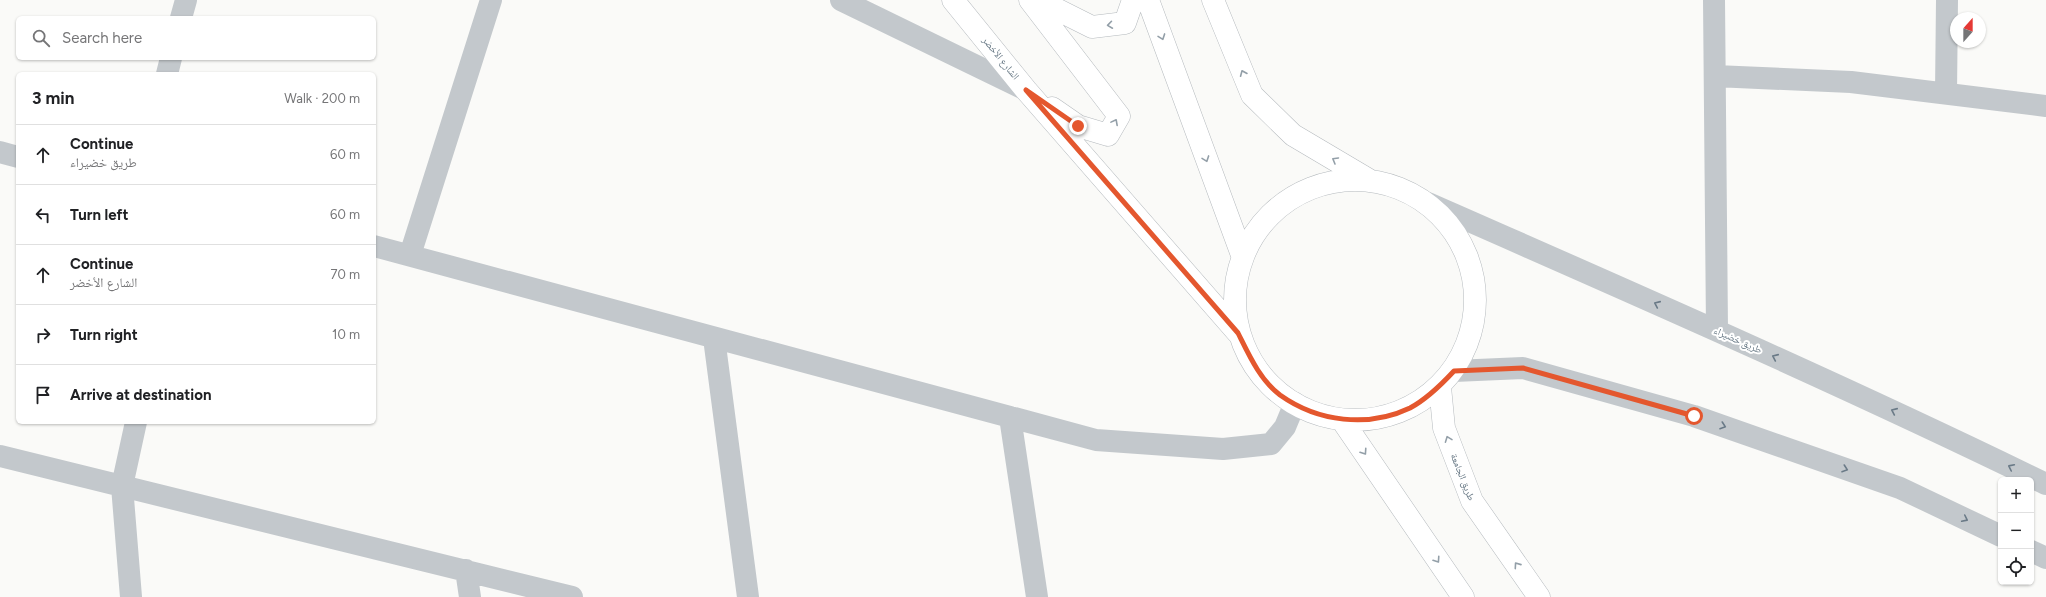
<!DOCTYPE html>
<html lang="en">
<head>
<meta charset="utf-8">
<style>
	:root { --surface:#fff; --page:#f2f2f2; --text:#202124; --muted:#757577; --line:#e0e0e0 }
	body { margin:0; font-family:Figtree,"Noto Naskh Arabic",sans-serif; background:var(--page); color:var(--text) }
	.controls { position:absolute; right:12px; bottom:12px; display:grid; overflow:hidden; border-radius:6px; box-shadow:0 1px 3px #0004 }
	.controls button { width:36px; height:36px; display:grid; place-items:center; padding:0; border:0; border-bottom:1px solid var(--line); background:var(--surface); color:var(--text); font:20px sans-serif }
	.compass { position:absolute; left:1950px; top:12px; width:36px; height:36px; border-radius:50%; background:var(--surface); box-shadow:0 1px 3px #0004; rotate:21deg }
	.stop { position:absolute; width:12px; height:12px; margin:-9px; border:3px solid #e4572e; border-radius:50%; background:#fff }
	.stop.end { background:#e4572e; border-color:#fff; box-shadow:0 1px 4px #0008 }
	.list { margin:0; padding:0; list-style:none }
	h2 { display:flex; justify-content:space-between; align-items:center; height:52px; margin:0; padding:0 16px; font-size:17px }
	h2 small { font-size:13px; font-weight:400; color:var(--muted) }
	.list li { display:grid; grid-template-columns:26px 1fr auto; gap:12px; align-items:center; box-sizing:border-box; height:60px; padding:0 16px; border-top:1px solid var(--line) }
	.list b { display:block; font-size:15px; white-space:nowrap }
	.list p { margin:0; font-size:13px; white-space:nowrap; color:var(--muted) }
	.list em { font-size:13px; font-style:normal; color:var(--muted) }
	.icon { flex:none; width:22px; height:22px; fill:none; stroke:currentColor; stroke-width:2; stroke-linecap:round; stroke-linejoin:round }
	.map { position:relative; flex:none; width:2046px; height:597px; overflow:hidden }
	.search { position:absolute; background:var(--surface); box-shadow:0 1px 3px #0004; left:16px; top:16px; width:360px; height:44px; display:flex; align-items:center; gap:10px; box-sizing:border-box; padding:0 14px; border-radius:6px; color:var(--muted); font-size:15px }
	.panel { position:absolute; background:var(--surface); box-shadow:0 1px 3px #0004; left:16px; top:72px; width:360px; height:352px; border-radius:6px }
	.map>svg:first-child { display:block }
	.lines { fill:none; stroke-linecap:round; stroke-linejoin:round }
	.major-casing { stroke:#b5babe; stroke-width:23 }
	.minor { stroke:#c3c8cc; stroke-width:22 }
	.major { stroke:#fff; stroke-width:22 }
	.oneway { stroke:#939fa8 }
	.oneway2 { stroke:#6a7a87 }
	.route { stroke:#e4572e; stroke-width:5 }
	.labels { text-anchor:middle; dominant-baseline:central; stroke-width:4; stroke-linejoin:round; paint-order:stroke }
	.street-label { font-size:10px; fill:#657683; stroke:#fff }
</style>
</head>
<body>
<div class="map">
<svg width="2046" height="597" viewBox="0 0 2046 597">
	<rect width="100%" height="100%" fill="#fafaf8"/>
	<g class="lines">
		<defs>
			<path id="major" d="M 953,0 L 1026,90 L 1238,333
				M 1030,0 L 1119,116 L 1108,135 L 1078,126 L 1052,108
				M 1042,0 L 1048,5 L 1092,27 L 1125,23 L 1133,0
				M 1148,0 L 1242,255
				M 1213,0 L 1252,95 L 1293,135 L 1369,180
				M1235 300a120 120 0 1 1 240 0a120 120 0 1 1-240 0Z
				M 1440,387 L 1444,428 L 1472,501 L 1539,597
				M 1342,420 L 1463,597"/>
		</defs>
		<use href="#major" class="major-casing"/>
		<path class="minor" d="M 841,0 L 1026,90
			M 1714,0 L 1717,330
			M 181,18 L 186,0
			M 167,74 L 171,58
			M 1715,76 L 1851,82 L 2046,106
			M 1946,93 L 1947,0
			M 0,152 L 18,157
			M 1428,203 C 1635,294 1843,385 2046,484
			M 374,246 L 1096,440 L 1223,449 L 1271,444 L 1285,427 L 1295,403
			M 410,255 L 491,0
			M 714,338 L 748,597
			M 1454,371 L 1523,368 L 1694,416 L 1900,488 L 2001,536
			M 1010,417 L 1037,597
			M 0,456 L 572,597
			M 2031,551 L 2046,558
			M 466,570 L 470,597
			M 131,597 L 122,486 L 136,422"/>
		<use href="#major" class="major"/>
	</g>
	<defs><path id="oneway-chevron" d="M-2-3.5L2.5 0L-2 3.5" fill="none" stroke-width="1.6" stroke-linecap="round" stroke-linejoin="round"/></defs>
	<g class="oneway">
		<use href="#oneway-chevron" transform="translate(1110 25) rotate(172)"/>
		<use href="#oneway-chevron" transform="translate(1162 37) rotate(70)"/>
		<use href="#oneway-chevron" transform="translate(1243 73) rotate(-113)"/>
		<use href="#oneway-chevron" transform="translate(1115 122) rotate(-62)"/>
		<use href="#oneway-chevron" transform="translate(1206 159) rotate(70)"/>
		<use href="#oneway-chevron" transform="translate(1335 160) rotate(-150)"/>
		<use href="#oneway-chevron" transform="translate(1448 439) rotate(-111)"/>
		<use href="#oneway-chevron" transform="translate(1364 452) rotate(56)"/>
		<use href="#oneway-chevron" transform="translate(1437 560) rotate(56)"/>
		<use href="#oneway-chevron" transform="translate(1517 565) rotate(-125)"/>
	</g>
	<g class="oneway2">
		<use href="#oneway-chevron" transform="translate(1657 304) rotate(-156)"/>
		<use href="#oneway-chevron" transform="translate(1775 357) rotate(-156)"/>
		<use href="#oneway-chevron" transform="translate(1894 411) rotate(-156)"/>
		<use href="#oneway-chevron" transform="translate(1723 426) rotate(19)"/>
		<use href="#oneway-chevron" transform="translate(2011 467) rotate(-154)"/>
		<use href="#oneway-chevron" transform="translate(1845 469) rotate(19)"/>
		<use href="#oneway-chevron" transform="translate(1965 519) rotate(26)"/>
	</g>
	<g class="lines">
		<path class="route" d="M 1078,126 L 1026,90 L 1238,333 C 1249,355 1260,380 1280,395 C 1318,422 1368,428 1410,408 C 1427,399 1441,385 1454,371 L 1523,368 L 1694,416"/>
	</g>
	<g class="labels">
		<g class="street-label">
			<text transform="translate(1001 58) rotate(51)">الشارع الأخضر</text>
			<text transform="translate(1738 340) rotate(24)">طريق خضيراء</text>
			<text transform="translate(1463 477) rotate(68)">طريق الجامعة</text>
		</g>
	</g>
</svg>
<div class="controls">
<button>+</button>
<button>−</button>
<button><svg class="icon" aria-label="locate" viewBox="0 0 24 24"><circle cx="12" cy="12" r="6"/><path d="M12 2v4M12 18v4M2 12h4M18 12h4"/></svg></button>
</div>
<svg class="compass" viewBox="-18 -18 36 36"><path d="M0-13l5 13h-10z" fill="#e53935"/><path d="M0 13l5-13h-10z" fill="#757577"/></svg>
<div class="stop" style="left:1694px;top:416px"></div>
<div class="stop end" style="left:1078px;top:126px"></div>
<div class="search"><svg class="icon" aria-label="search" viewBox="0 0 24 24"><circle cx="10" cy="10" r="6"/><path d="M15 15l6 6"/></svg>Search here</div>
<section class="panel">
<h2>3 min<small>Walk · 200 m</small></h2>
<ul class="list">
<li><svg class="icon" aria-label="ahead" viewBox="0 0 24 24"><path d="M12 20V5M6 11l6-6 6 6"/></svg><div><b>Continue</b><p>طريق خضيراء</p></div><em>60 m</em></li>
<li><svg class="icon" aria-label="left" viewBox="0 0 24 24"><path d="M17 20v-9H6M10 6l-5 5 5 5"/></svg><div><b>Turn left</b></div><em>60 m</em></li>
<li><svg class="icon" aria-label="ahead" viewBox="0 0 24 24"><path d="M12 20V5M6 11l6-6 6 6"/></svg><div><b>Continue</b><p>الشارع الأخضر</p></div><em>70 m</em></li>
<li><svg class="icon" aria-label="right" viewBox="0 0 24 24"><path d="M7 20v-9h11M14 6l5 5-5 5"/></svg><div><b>Turn right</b></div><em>10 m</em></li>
<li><svg class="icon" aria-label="arrive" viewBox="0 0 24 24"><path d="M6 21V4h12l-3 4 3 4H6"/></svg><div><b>Arrive at destination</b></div></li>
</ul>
</section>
</div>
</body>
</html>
